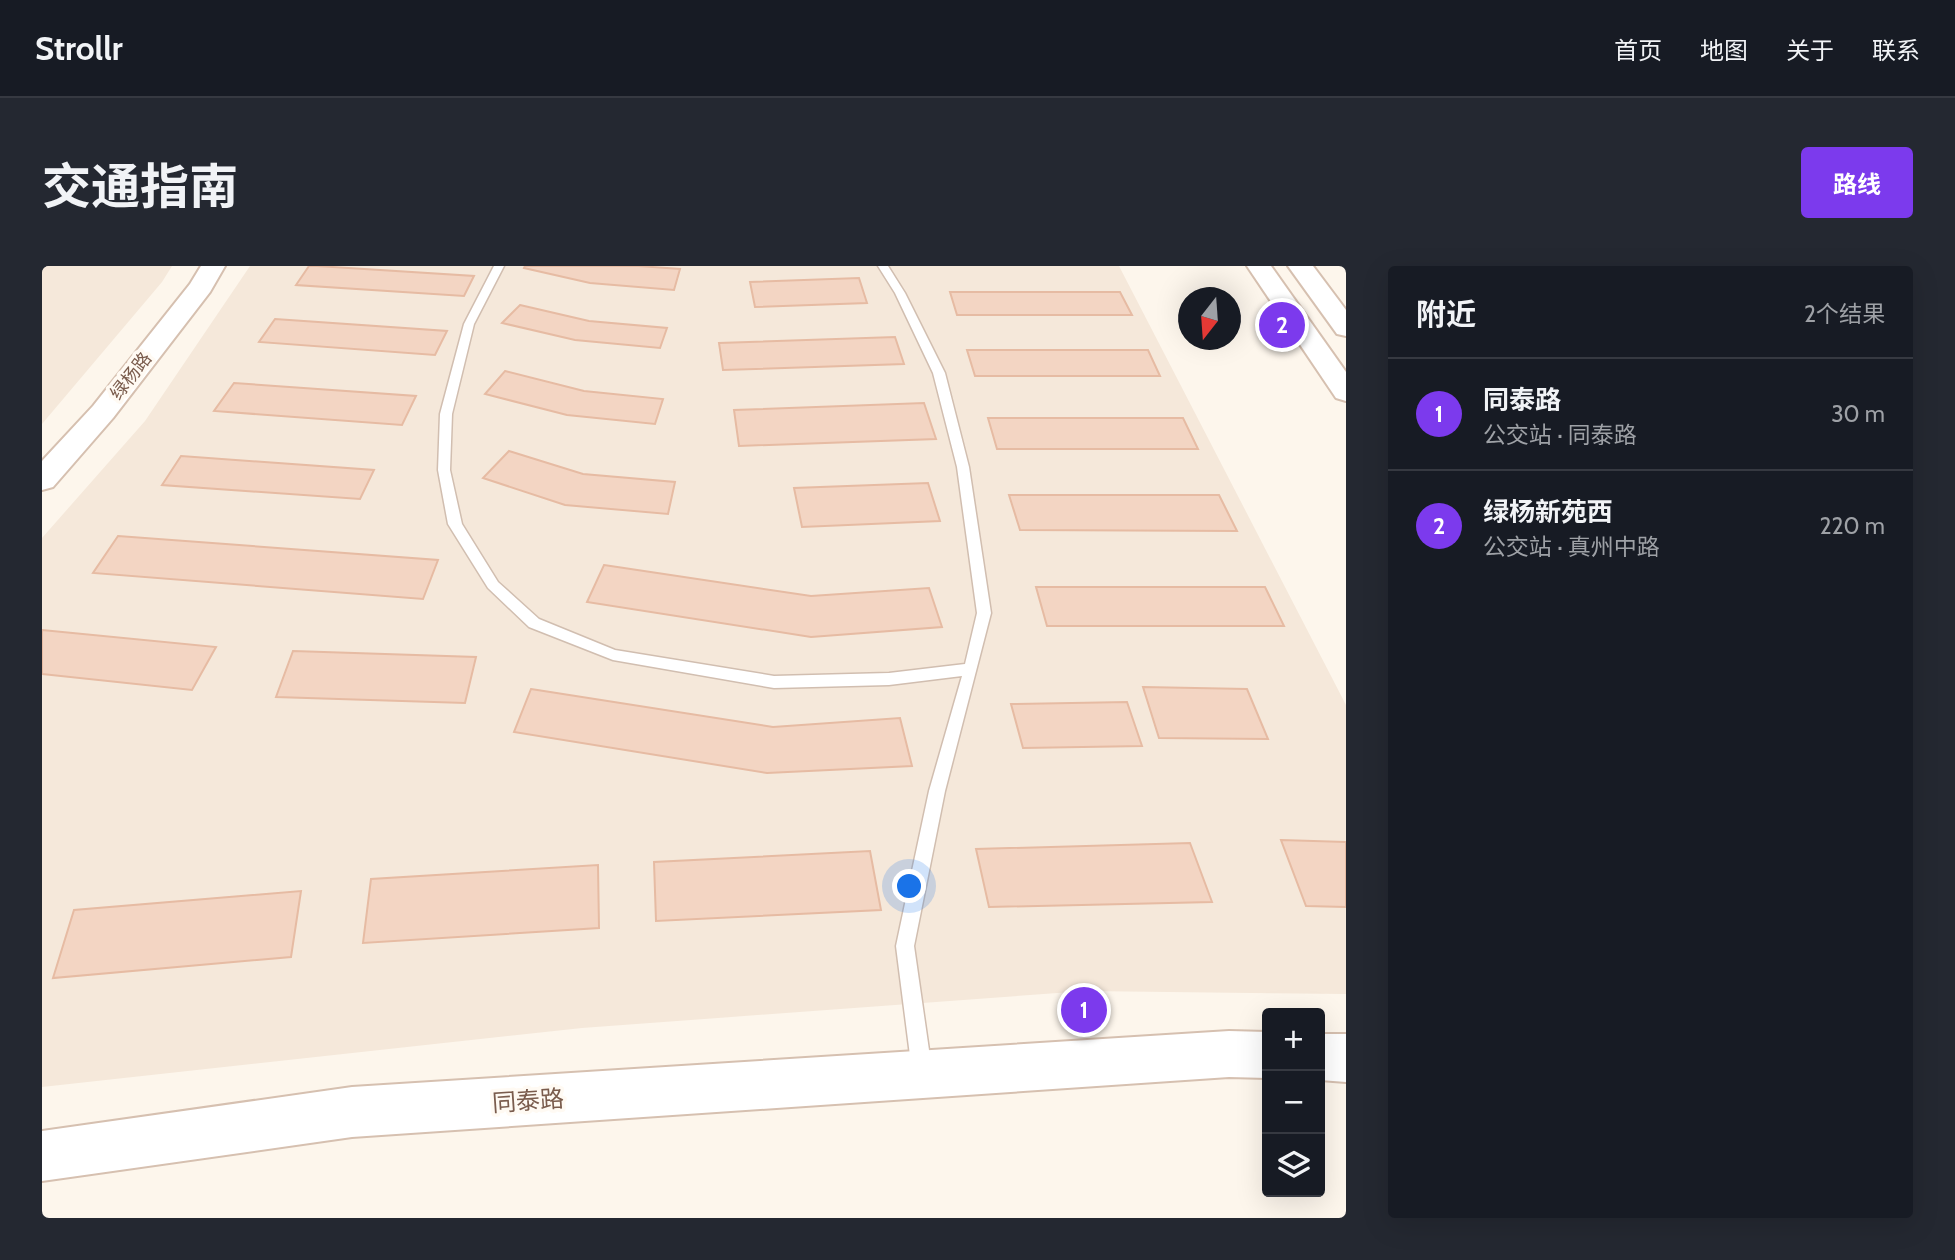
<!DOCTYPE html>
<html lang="zh">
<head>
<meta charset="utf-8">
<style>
	body { margin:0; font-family:Cabin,"Noto Sans SC",sans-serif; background:#242831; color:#f1f3f6 }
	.controls { position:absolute; right:21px; bottom:21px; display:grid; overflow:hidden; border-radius:7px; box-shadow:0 7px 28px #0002 }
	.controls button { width:63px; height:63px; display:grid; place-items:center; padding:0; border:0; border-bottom:2px solid #363941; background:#171b24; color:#f1f3f6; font:35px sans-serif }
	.compass { position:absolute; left:1136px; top:21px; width:63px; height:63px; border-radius:50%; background:#171b24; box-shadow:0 7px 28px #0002; rotate:197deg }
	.you { position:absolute; left:868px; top:621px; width:24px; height:24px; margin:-18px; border:5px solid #fff; border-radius:50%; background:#1a73e8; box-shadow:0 0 0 10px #1a73e833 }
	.badge { display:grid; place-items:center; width:46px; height:46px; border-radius:50%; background:#7c3aed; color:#fff; font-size:23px; font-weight:700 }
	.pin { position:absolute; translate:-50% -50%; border:4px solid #fff; box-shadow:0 2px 7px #0006 }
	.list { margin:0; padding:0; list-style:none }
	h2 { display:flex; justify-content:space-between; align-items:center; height:91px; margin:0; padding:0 28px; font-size:30px }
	h2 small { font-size:23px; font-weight:400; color:#9ea1a6 }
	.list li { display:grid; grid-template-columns:46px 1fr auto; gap:21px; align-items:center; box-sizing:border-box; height:112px; padding:0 28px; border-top:2px solid #363941 }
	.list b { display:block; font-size:26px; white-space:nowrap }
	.list p { margin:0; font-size:23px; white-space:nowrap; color:#9ea1a6 }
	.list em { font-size:23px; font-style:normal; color:#9ea1a6 }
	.icon { flex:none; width:38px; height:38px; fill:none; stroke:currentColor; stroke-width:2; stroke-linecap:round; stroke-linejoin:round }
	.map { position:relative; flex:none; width:1304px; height:952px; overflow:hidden; border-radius:7px }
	header { display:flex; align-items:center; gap:42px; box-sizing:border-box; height:98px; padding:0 35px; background:#171b24; border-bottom:2px solid #363941 }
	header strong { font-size:33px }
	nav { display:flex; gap:38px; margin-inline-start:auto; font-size:24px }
	.intro { display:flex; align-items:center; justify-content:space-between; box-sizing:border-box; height:168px; padding:0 42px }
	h1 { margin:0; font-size:49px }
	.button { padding:18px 32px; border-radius:7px; background:#7c3aed; color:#fff; font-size:24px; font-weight:700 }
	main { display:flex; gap:42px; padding:0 42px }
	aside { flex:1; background:#171b24; border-radius:7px; box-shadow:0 7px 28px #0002 }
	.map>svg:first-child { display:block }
	.residential { fill:#f5e8da }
	.building { fill:#f3d5c3; stroke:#e6bba3; stroke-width:2 }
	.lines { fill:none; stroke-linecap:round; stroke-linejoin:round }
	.lane-casing { stroke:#d1beb0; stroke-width:3 }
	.secondary-casing { stroke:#d6c0b0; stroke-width:4 }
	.lane { fill:#fff; fill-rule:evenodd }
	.secondary { fill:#fff; fill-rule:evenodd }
	.labels { text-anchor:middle; stroke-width:7; stroke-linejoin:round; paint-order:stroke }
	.far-street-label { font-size:18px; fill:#7a5c4d; stroke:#fffaf3 }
	.near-street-label { font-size:24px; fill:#7a5c4d; stroke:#fffaf3 }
</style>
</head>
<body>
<header>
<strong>Strollr</strong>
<nav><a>首页</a><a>地图</a><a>关于</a><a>联系</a></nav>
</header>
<div class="intro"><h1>交通指南</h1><a class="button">路线</a></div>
<main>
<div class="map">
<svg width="1304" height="952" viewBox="0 0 1304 952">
	<rect width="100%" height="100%" fill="#fdf6ec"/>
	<g class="residential">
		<polygon points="0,0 130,0 120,16 0,158"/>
		<polygon points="208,0 1077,0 1304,439 1304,728 1043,725 540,762 0,821 0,272 103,155"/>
	</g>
	<g class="building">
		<polygon points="267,0 275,0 432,10 422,30 254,19"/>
		<polygon points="483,0 597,0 638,3 632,24 548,17 482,2"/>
		<polygon points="817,12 825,37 713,41 708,16"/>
		<polygon points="908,26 1078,26 1090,49 915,49"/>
		<polygon points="478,39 547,55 625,62 618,82 533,74 460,57"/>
		<polygon points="233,53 405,65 393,89 217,76"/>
		<polygon points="853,71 862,98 681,104 677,77"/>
		<polygon points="925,84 1106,84 1118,110 933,110"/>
		<polygon points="463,105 542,125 621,133 613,158 525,149 443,128"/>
		<polygon points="192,117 374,130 360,159 172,145"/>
		<polygon points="882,137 894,173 697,180 692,144"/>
		<polygon points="946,152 1141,152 1156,183 955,183"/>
		<polygon points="467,185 541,208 633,216 626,248 523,239 441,212"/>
		<polygon points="139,190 332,204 318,233 120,219"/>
		<polygon points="886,217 898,255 760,261 752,222"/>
		<polygon points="967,229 1177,229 1195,265 978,264"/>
		<polygon points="76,270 396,294 381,333 51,307"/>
		<polygon points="562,299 769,330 887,322 900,361 769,371 545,336"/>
		<polygon points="994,321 1223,321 1242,360 1005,360"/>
		<polygon points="0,364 174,381 150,424 0,408"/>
		<polygon points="251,385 434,391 423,437 234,431"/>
		<polygon points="1101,421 1205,423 1226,473 1117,472"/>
		<polygon points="489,423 731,461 858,452 870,500 725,507 472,466"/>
		<polygon points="1085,436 1100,480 981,482 969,438"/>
		<polygon points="1239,574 1304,576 1304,641 1264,640"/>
		<polygon points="1148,577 1170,636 947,641 934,583"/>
		<polygon points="828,585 839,644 614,655 612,596"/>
		<polygon points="556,599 557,662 321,677 329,613"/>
		<polygon points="259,625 249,691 11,712 32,644"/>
	</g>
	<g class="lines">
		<g class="lane-casing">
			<polygon id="lane" points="452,0 462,0 432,58 410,148 408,204 420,258 456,316 497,353 573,384 732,410 847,407 923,398 935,347 915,201 891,107 853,27 836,0 846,0 863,27 903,107 927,201 949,347 903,525 872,680 890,805 887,812 880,815 873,812 870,805 854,680 887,525 920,410 847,419 732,422 571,394 487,361 446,322 406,258 396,204 398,148 422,58"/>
		</g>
		<g class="secondary-casing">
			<g id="secondary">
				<polygon points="159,0 183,0 168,26 71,152 11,221 0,224 0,195 51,140 148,18"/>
				<polygon points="1205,0 1229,0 1304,106 1304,135 1294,132"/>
				<polygon points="1246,0 1271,0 1304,44 1304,70 1295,68"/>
				<polygon points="1187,765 1225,766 1225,812 1187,811 310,871 0,915 0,865 310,821"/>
				<polygon points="1278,768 1304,768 1304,816 1278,814"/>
			</g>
		</g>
		<use href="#lane" class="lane"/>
		<use href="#secondary" class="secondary"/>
	</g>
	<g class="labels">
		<g class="far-street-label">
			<text transform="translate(89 110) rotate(-52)" y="6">绿杨路</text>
		</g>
		<g class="near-street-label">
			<text transform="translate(486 835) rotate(-4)" y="8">同泰路</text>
		</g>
	</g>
</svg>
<div class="controls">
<button>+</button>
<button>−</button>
<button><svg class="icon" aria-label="layers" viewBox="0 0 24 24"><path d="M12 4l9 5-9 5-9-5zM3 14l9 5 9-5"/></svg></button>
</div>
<svg class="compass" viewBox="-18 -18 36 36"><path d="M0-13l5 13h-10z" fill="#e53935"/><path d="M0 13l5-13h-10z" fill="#9ea1a6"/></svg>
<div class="you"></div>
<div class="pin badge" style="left:1042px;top:744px">1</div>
<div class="pin badge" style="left:1240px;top:59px">2</div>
</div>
<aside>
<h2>附近<small>2个结果</small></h2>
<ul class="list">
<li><span class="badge">1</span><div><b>同泰路</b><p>公交站 · 同泰路</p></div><em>30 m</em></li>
<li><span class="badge">2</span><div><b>绿杨新苑西</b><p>公交站 · 真州中路</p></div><em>220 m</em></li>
</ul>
</aside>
</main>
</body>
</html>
